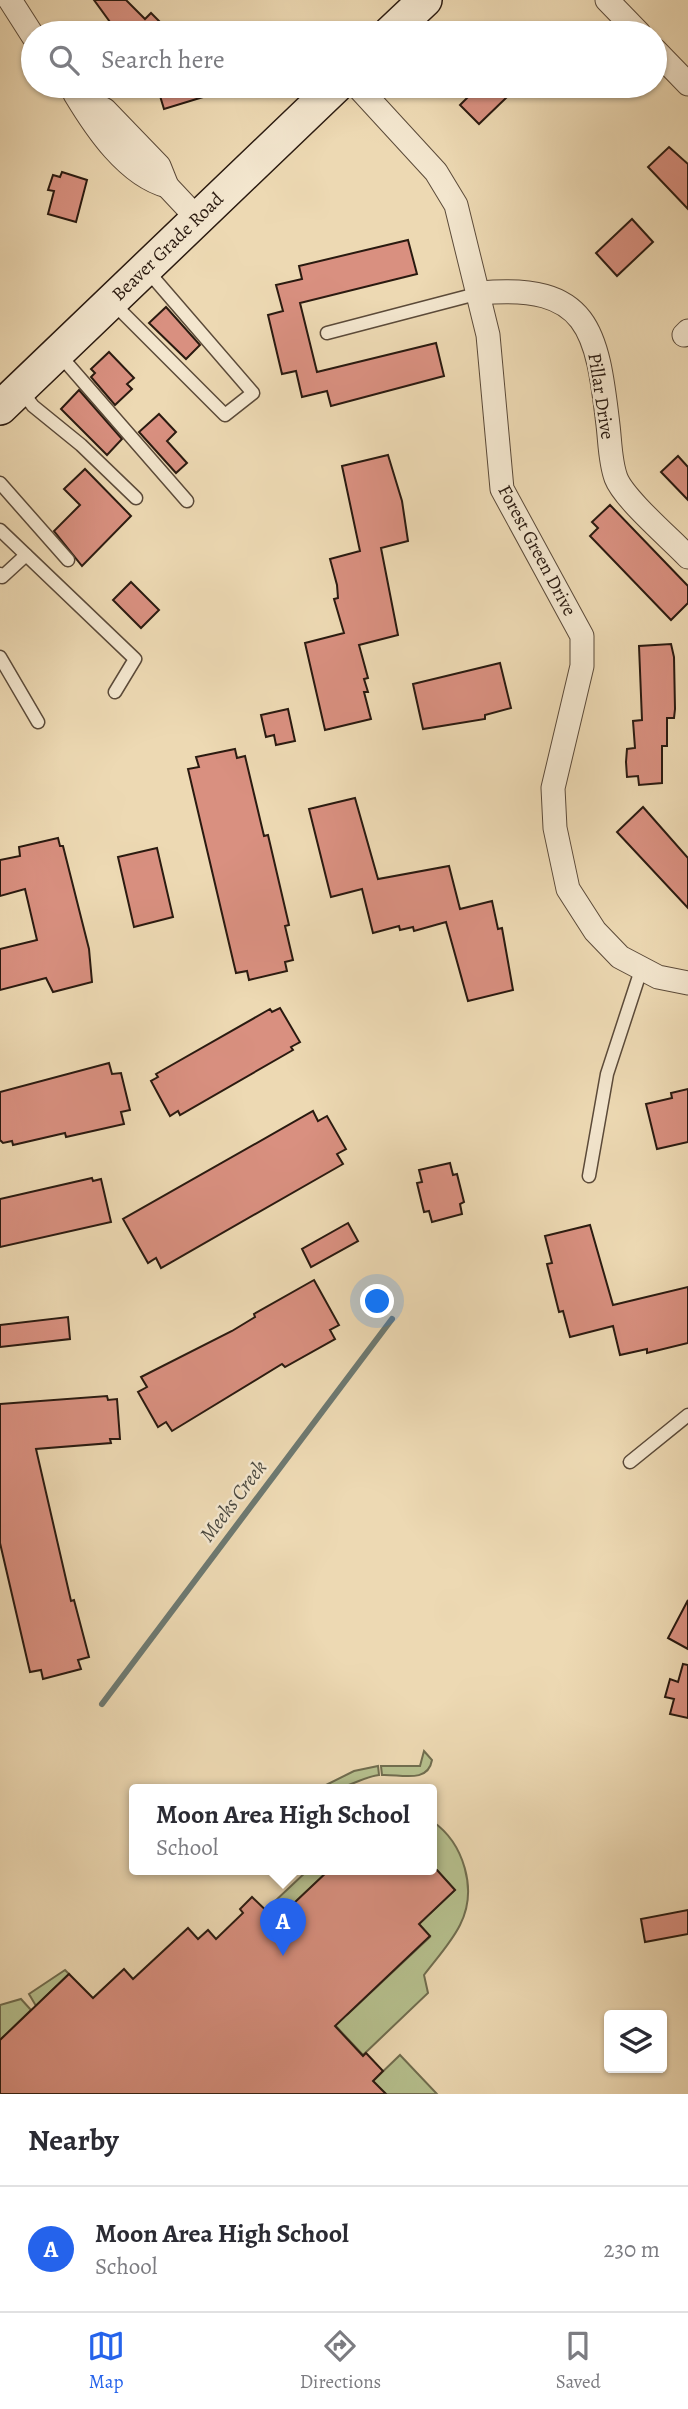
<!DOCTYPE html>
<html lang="en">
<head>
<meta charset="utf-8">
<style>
	body { margin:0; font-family:Alegreya,serif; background:#f2f2f3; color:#2b2b33 }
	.controls { position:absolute; right:21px; bottom:21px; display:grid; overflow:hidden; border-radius:7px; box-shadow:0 2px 5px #0004 }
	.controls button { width:63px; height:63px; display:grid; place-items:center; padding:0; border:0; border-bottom:2px solid #e1e1e2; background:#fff; color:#2b2b33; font:35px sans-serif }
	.you { position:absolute; left:378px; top:1302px; width:24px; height:24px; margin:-18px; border:5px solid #fff; border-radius:50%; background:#1a73e8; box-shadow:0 0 0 10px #1a73e833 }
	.badge { display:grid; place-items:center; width:46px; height:46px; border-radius:50%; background:#2563eb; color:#fff; font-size:23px; font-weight:700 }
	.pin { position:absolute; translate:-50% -58px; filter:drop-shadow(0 2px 4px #0008) }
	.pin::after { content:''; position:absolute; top:37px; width:24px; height:21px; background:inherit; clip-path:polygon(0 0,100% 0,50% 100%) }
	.popup { position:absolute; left:129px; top:1784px; width:308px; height:91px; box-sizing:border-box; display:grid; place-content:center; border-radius:7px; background:#fff; filter:drop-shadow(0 2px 5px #0005); font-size:23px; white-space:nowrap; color:#7c7c81 }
	.popup b { font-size:26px; color:#2b2b33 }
	.popup::after { content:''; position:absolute; left:50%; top:100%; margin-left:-14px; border:14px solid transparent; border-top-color:#fff }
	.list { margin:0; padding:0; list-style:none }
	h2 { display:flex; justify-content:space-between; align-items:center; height:91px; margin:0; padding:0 28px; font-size:30px }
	h2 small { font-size:23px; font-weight:400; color:#7c7c81 }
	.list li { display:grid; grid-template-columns:46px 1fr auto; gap:21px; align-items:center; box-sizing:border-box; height:126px; padding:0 28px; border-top:2px solid #e1e1e2 }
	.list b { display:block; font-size:26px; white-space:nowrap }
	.list p { margin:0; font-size:23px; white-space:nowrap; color:#7c7c81 }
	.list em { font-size:23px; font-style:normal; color:#7c7c81 }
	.icon { flex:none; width:38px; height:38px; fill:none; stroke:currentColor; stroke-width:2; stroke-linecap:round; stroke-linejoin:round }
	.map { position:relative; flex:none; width:688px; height:2094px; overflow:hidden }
	.search { position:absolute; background:#fff; box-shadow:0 2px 5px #0004; left:21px; right:21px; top:21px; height:77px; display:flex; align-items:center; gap:18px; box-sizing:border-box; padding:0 24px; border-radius:38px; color:#7c7c81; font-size:26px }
	.sheet { height:217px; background:#fff }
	nav { display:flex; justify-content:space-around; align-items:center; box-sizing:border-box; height:98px; border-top:2px solid #e1e1e2; background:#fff; font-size:19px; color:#7c7c81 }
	nav a { display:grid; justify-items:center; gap:4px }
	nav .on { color:#2563eb }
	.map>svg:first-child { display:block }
	.green { fill:#b6c08e; stroke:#706d4f; stroke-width:2 }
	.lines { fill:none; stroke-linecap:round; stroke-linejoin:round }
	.stream { stroke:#6d7971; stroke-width:6 }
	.building { fill:#d99080; stroke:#2a1a10; stroke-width:2 }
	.lane-casing { stroke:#5b4a39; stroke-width:15 }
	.street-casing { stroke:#5b4a39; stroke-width:25 }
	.secondary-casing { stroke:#2a1a10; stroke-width:36 }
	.lane { stroke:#f3e6ce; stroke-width:12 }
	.street { stroke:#f3e6ce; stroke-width:23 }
	.secondary { stroke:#f3e6ce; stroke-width:33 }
	.labels { text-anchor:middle; stroke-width:5; stroke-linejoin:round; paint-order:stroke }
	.street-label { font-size:19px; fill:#2a1a10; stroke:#f3e6ce }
	.water-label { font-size:21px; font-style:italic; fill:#4c4a41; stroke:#f3e6ce }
</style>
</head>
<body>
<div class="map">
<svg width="688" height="2094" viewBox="0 0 688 2094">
	<rect width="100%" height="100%" fill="#edd9b3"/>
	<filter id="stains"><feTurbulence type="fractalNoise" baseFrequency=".00286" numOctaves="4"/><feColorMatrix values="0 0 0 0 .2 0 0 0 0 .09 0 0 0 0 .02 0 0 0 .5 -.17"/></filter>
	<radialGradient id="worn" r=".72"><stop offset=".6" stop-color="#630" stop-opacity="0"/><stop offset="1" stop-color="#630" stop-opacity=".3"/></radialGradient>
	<g class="green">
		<path d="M424,1751L432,1760C428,1784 400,1774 382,1775L381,1766H420Z"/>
		<path d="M378,1766L379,1775C361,1777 345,1790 329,1790L326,1785L354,1771Z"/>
		<path d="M432,1821C464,1843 478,1890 460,1925C451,1943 436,1959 424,1975L428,1993L363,2055L333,2023L348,2014L430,1937L419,1924L455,1890L432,1865Z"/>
		<polygon points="308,1870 329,1870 284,1913 274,1902"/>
		<polygon points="65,1970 69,1974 36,2006 29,1994"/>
		<polygon points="21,1999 31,2010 0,2040 0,2005"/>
		<polygon points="400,2055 437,2094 386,2094 373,2081"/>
	</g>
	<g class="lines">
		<polyline class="stream" points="102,1704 392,1319"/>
	</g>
	<g class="building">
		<polygon points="94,0 126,0 145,19 151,13 162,24 156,30 159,33 118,33"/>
		<polygon points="157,86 225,86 226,90 164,109"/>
		<polygon points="479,86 495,86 507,97 479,124 460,105"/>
		<polygon points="669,147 688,164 688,209 648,167"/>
		<polygon points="62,172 87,180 76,222 48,214 54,191 48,190 53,175 60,177"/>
		<polygon points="632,219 653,242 617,276 596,253"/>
		<polygon points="408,240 417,274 300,303 317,372 436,343 444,376 331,406 327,391 302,397 296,371 282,374 268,315 283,311 276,285 302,279 299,266"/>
		<polygon points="166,307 200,345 186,359 149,323"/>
		<polygon points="109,352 134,378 127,384 132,389 115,405 91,377 95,373 91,369"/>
		<polygon points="79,390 122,439 107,455 61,409"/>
		<polygon points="159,414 176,432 167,441 187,463 176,473 139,432"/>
		<polygon points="388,455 402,501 408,541 381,548 398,635 359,645 368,678 364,679 368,692 364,692 371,719 325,730 305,643 344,633 334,599 338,598 337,585 330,559 360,551 342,466"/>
		<polygon points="678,456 688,467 688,500 661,472"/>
		<polygon points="85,469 131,516 82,566 54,531 80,505 64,489"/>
		<polygon points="610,505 688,586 688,603 671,620 590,536 598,528 592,522"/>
		<polygon points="131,582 159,610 141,628 113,600"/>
		<polygon points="671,644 674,657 675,709 674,718 667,718 667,746 662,746 662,783 639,785 638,776 627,777 626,762 627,749 635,748 633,721 642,720 639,646"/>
		<polygon points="500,663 511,708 485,715 485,719 423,729 413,684"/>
		<polygon points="288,709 295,741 276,745 274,735 266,737 261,715"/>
		<polygon points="235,749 237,758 245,756 264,836 268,835 289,925 285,926 293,960 285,962 287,971 249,980 247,971 236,973 188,769 199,767 196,757"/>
		<polygon points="355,798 378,879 449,866 460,909 492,901 498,929 502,928 513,990 468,1001 446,922 414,931 413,927 400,930 399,926 373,933 362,889 331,897 309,809"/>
		<polygon points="643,807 688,858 688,908 617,832"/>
		<polygon points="58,838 60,846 63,846 89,949 92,982 53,992 46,978 0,990 0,949 37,940 25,889 0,896 0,860 20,856 19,847"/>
		<polygon points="157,848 173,917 134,927 118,857"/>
		<polygon points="280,1008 300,1042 291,1047 293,1050 180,1115 178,1111 170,1116 151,1081 158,1077 156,1074 270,1009 272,1012"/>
		<polygon points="109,1063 112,1074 121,1073 130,1110 121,1112 124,1124 66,1137 65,1133 13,1145 12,1141 3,1143 0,1140 0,1092"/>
		<polygon points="688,1089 688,1142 657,1149 646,1104 672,1098 671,1093"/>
		<polygon points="313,1111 318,1121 327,1116 346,1149 337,1154 343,1164 161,1268 156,1258 148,1263 123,1219"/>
		<polygon points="450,1163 453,1175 457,1174 464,1202 460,1204 462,1214 432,1222 429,1211 424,1212 417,1183 422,1182 419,1170"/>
		<polygon points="92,1178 93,1181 101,1179 111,1222 0,1247 0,1199"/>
		<polygon points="348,1223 358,1241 311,1267 302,1249"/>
		<polygon points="590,1225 613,1305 688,1287 688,1343 647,1353 647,1349 620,1355 613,1326 570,1337 563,1311 559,1312 547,1264 552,1263 545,1236"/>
		<polygon points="314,1280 339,1325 330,1330 335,1339 285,1367 282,1364 172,1431 166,1422 158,1427 138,1392 147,1387 141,1377 232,1331 255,1317 254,1314"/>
		<polygon points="68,1317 70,1339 0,1347 0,1325"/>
		<polygon points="107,1396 108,1400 117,1399 120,1439 110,1439 111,1443 36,1449 71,1601 74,1600 89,1657 78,1660 81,1669 43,1679 41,1670 30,1672 0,1543 0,1404"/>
		<polygon points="688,1600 688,1649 668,1638"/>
		<polygon points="683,1664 688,1665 688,1718 670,1714 674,1699 665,1697 670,1679 678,1682"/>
		<polygon points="329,1870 437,1870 455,1890 419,1924 430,1936 335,2026 363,2056 366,2053 383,2071 373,2081 386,2094 0,2094 0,2040 69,1974 93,1998 124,1969 133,1979 188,1928 198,1939 208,1930 216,1939 243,1913 240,1909 252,1897 276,1920"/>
		<polygon points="688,1910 688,1934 645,1942 641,1919"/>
	</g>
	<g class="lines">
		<g class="lane-casing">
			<g id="lane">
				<polyline points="113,303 225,415 253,393 145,268"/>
				<polyline points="327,333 480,293"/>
				<polyline points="58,353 187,501"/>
				<polyline points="20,389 33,406 81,445 136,498"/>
				<polyline points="0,483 68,560"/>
				<polyline points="0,530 135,659 115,692"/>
				<polyline points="0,574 2,577 26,555"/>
				<polyline points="0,657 38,722"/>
				<polyline points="589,1176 607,1074 641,970"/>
				<polyline points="630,1462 688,1415"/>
			</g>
		</g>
		<g class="street-casing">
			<g id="street">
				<polyline points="10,0 33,36"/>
				<polyline points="607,0 639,33"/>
				<polyline points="655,50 688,84"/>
				<polyline points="357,86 436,172 456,205 488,335 502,489 582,636 582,666 553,788 555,828 568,889 595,931 620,957 658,977 688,983"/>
				<polyline points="75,93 105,110 159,166 167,186 197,218"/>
				<path d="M75,94C96,129 127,175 167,186"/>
				<path d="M480,293C589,283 597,330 608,425C610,441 610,462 616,478C624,499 671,539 688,557"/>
				<polyline points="684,335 688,331"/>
			</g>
		</g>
		<g class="secondary-casing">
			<g id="secondary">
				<polyline points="390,33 425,0"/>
				<polyline points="0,408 336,86"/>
			</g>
		</g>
		<use href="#lane" class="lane"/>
		<use href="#street" class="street"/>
		<use href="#secondary" class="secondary"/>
	</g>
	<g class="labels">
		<g class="street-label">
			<text transform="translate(167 246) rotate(-44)" y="7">Beaver Grade Road</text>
			<text transform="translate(602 396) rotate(81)" y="7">Pillar Drive</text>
			<text transform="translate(538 550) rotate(62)" y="7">Forest Green Drive</text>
		</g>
		<g class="water-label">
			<text transform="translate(233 1501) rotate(-53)" y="7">Meeks Creek</text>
		</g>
	</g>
	<rect width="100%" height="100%" filter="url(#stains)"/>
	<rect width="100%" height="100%" fill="url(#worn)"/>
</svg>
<div class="controls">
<button><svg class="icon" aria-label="layers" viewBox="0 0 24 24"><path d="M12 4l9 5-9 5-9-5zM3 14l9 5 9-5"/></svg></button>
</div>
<div class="you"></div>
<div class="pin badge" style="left:283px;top:1956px">A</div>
<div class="popup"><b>Moon Area High School</b>School</div>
<div class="search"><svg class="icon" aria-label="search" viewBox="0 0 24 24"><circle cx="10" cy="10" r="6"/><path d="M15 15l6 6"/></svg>Search here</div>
</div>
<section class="sheet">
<h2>Nearby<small></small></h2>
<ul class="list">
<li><span class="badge">A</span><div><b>Moon Area High School</b><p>School</p></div><em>230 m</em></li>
</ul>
</section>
<nav>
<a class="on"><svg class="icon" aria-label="map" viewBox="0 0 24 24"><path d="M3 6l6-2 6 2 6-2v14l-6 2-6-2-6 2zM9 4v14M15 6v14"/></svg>Map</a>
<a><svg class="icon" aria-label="directions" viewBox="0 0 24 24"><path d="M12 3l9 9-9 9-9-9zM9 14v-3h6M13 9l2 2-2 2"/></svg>Directions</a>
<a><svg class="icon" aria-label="saved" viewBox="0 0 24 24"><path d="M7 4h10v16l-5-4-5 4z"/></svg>Saved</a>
</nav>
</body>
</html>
